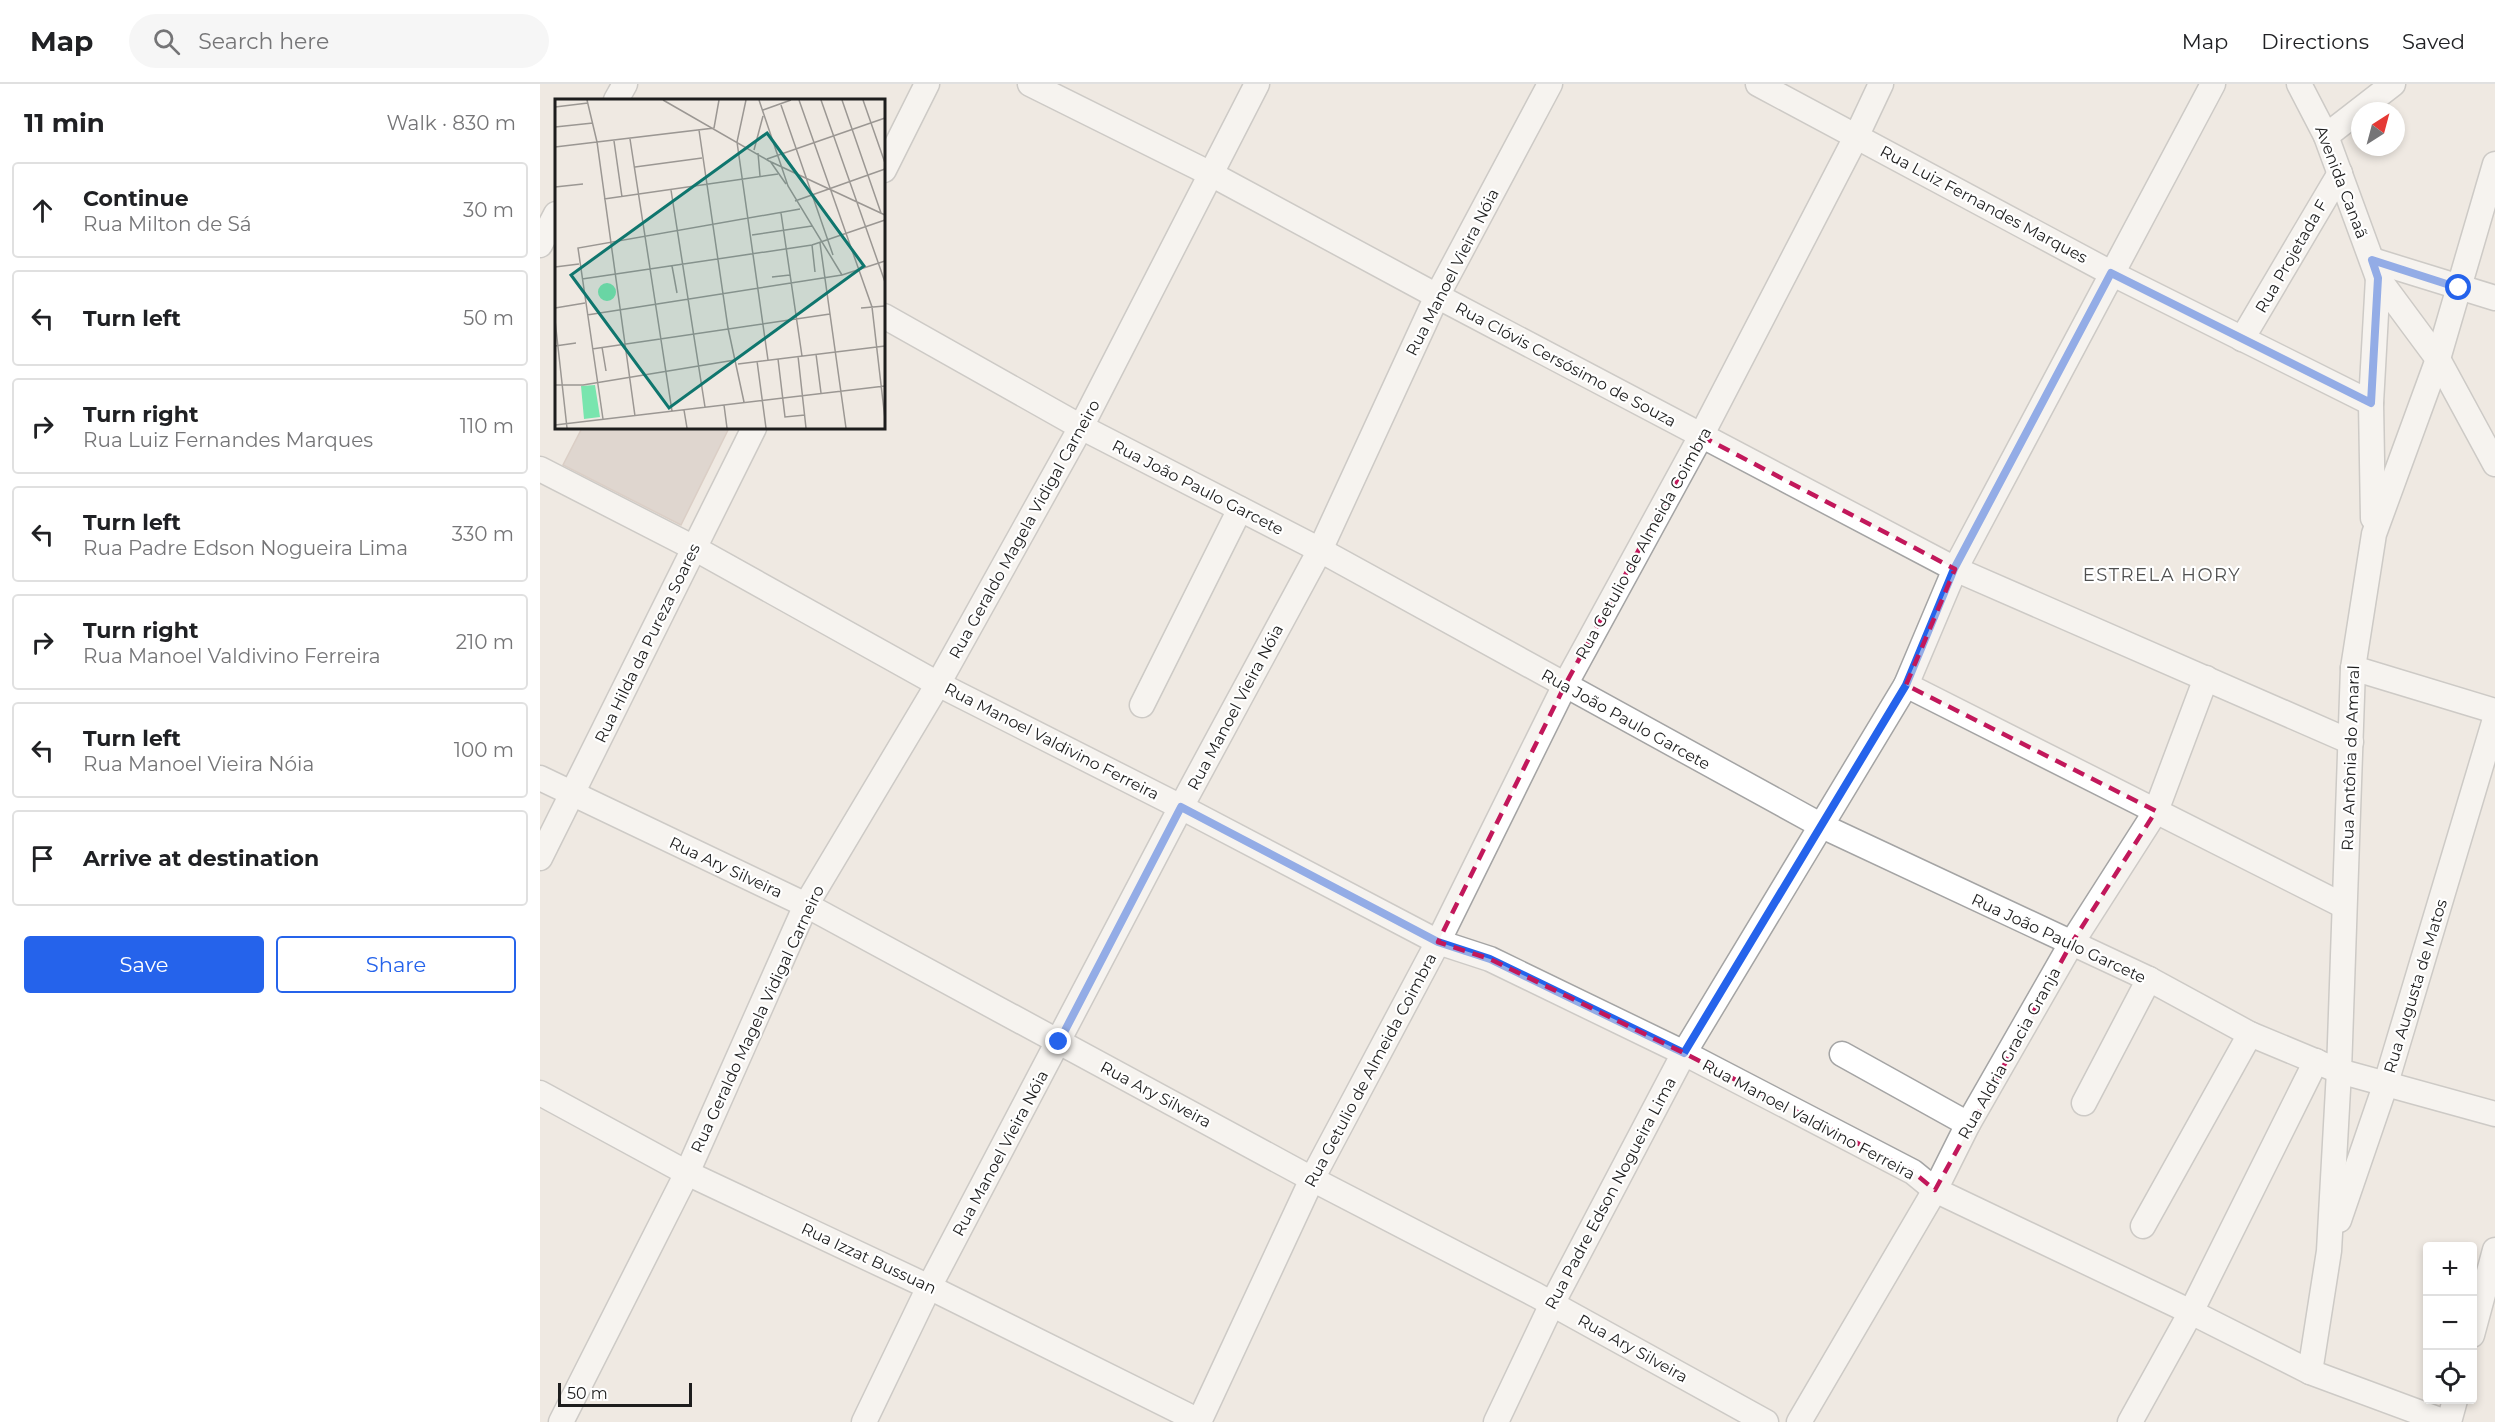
<!DOCTYPE html>
<html lang="en">
<head>
<meta charset="utf-8">
<style>
	body { margin:0; font-family:Montserrat,sans-serif; background:#f6f6f6; color:#202124 }
	.controls { position:absolute; right:18px; bottom:18px; display:grid; overflow:hidden; border-radius:6px; box-shadow:0 3px 9px #0003 }
	.controls button { width:54px; height:54px; display:grid; place-items:center; padding:0; border:0; border-bottom:2px solid #e0e0e0; background:#fff; color:#202124; font:30px sans-serif }
	.compass { position:absolute; left:1811px; top:18px; width:54px; height:54px; border-radius:50%; background:#fff; box-shadow:0 3px 9px #0003; rotate:36deg }
	.scale { position:absolute; left:18px; bottom:15px; width:134px; box-sizing:border-box; padding-left:6px; border:3px solid #1d1d1d; border-top:0; font-size:16px; line-height:21px; white-space:nowrap; color:#1d1d1d; -webkit-text-stroke:4px #fff; paint-order:stroke }
	.stop { position:absolute; width:18px; height:18px; margin:-14px; border:4px solid #2563eb; border-radius:50%; background:#fff }
	.stop.end { background:#2563eb; border-color:#fff; box-shadow:0 2px 6px #0008 }
	.list { margin:0; padding:0; list-style:none }
	h2 { display:flex; justify-content:space-between; align-items:center; height:78px; margin:0; padding:0 24px; font-size:26px }
	h2 small { font-size:20px; font-weight:400; color:#757577 }
	.list li { display:grid; grid-template-columns:39px 1fr auto; gap:18px; align-items:center; box-sizing:border-box; height:96px; margin:0 12px 12px; padding:0 12px; border:2px solid #e0e0e0; border-radius:6px }
	.list b { display:block; font-size:22px; white-space:nowrap }
	.list p { margin:0; font-size:20px; white-space:nowrap; color:#757577 }
	.list em { font-size:20px; font-style:normal; color:#757577 }
	.actions { display:flex; gap:12px; padding:18px 24px }
	.actions a { flex:1; padding:14px 0; border:2px solid #2563eb; border-radius:6px; text-align:center; font-size:21px; color:#2563eb }
	.actions .main { background:#2563eb; color:#fff }
	.icon { flex:none; width:33px; height:33px; fill:none; stroke:currentColor; stroke-width:2; stroke-linecap:round; stroke-linejoin:round }
	.map { position:relative; flex:none; width:1955px; height:1338px; overflow:hidden }
	header { display:flex; align-items:center; gap:36px; box-sizing:border-box; height:84px; padding:0 30px; background:#fff; border-bottom:2px solid #e0e0e0 }
	header strong { font-size:28px }
	nav { display:flex; gap:33px; margin-inline-start:auto; font-size:21px }
	.search { width:420px; height:54px; background:#f6f6f6; display:flex; align-items:center; gap:15px; box-sizing:border-box; padding:0 21px; border-radius:33px; color:#757577; font-size:22px }
	main { display:flex }
	aside { flex:1; background:#fff }
	.map>svg:first-child { display:block }
	.building { fill:#ccbeb8; stroke:#c2ada3; stroke-width:1.5 }
	.lines { fill:none; stroke-linecap:round; stroke-linejoin:round }
	.minor-casing { stroke:#a4a4a4; stroke-width:27 }
	.minor { stroke:#fff; stroke-width:24 }
	.route { stroke:#2563eb; stroke-width:8 }
	.marked { fill:none; stroke:#c2185b; stroke-width:4.5; stroke-dasharray:12 8; stroke-linejoin:round }
	.labels { text-anchor:middle; stroke-width:4.5; stroke-linejoin:round; paint-order:stroke }
	.street-label { font-size:16px; fill:#1d1d1d; stroke:#fff }
	.neighbourhood-label { font-size:18px; letter-spacing:1.5px; fill:#505050; stroke:#fff }
	.inset-road { fill:none; stroke:#9b9793; stroke-width:1.5 }
	.view { fill:#0f766e; fill-opacity:0.15; stroke:#0f766e; stroke-width:3 }
	.inset-edge { fill:none; stroke:#1d1d1d; stroke-width:3 }
</style>
</head>
<body>
<header>
<strong>Map</strong>
<div class="search"><svg class="icon" aria-label="search" viewBox="0 0 24 24"><circle cx="10" cy="10" r="6"/><path d="M15 15l6 6"/></svg>Search here</div>
<nav><a>Map</a><a>Directions</a><a>Saved</a></nav>
</header>
<main>
<aside>
<h2>11 min<small>Walk · 830 m</small></h2>
<ul class="list">
<li><svg class="icon" aria-label="ahead" viewBox="0 0 24 24"><path d="M12 20V5M6 11l6-6 6 6"/></svg><div><b>Continue</b><p>Rua Milton de Sá</p></div><em>30 m</em></li>
<li><svg class="icon" aria-label="left" viewBox="0 0 24 24"><path d="M17 20v-9H6M10 6l-5 5 5 5"/></svg><div><b>Turn left</b></div><em>50 m</em></li>
<li><svg class="icon" aria-label="right" viewBox="0 0 24 24"><path d="M7 20v-9h11M14 6l5 5-5 5"/></svg><div><b>Turn right</b><p>Rua Luiz Fernandes Marques</p></div><em>110 m</em></li>
<li><svg class="icon" aria-label="left" viewBox="0 0 24 24"><path d="M17 20v-9H6M10 6l-5 5 5 5"/></svg><div><b>Turn left</b><p>Rua Padre Edson Nogueira Lima</p></div><em>330 m</em></li>
<li><svg class="icon" aria-label="right" viewBox="0 0 24 24"><path d="M7 20v-9h11M14 6l5 5-5 5"/></svg><div><b>Turn right</b><p>Rua Manoel Valdivino Ferreira</p></div><em>210 m</em></li>
<li><svg class="icon" aria-label="left" viewBox="0 0 24 24"><path d="M17 20v-9H6M10 6l-5 5 5 5"/></svg><div><b>Turn left</b><p>Rua Manoel Vieira Nóia</p></div><em>100 m</em></li>
<li><svg class="icon" aria-label="arrive" viewBox="0 0 24 24"><path d="M6 21V4h12l-3 4 3 4H6"/></svg><div><b>Arrive at destination</b></div></li>
</ul>
<div class="actions"><a class="main">Save</a><a>Share</a></div>
</aside>
<div class="map">
<svg width="1955" height="1338" viewBox="0 0 1955 1338">
	<rect width="100%" height="100%" fill="#efe9e2"/>
	<polygon class="building" points="42,344 189,344 141,441 23,381"/>
	<g class="lines">
		<g class="minor-casing">
			<g id="minor">
				<polyline points="490,0 671,90 897,212 1415,485 1811,658"/>
				<polyline points="1218,0 1571,189 1831,319"/>
				<polyline points="1759,0 1786,52 1838,194 1898,275 1955,380"/>
				<polyline points="76,16 85,0"/>
				<polyline points="1786,52 1853,0"/>
				<polyline points="344,86 387,0"/>
				<polyline points="0,161 16,130"/>
				<polyline points="1832,176 1955,214"/>
				<polyline points="344,232 541,343 780,466 1282,742 1609,895 1710,950 1799,987 1955,1030"/>
				<polyline points="1702,255 1800,89"/>
				<polyline points="0,385 154,464 398,600 641,723 898,858 950,875 1144,969 1373,1088 1395,1106 1651,1228 1770,1288 1905,1338"/>
				<polyline points="1833,434 1831,319 1838,194"/>
				<polyline points="1813,584 1955,627"/>
				<polyline points="1366,601 1804,822"/>
				<polyline points="602,621 700,425"/>
				<polyline points="0,694 266,821 772,1095 996,1211 1226,1338"/>
				<polyline points="0,774 214,344"/>
				<polyline points="1302,970 1428,1040"/>
				<polyline points="0,1009 147,1089 389,1203 659,1337"/>
				<polyline points="1544,1019 1609,895"/>
				<polyline points="1799,1136 1846,999 1955,635"/>
				<polyline points="1603,1142 1710,950"/>
				<polyline points="1932,1251 1955,1166"/>
				<polyline points="1770,1288 1789,1167 1799,987 1813,584 1834,450 1898,275 1955,80"/>
				<polyline points="21,1338 147,1089 266,821 398,600 541,343 717,0"/>
				<polyline points="324,1338 389,1203 641,723 780,466 897,212 1010,0"/>
				<polyline points="659,1338 772,1095 898,858 1025,601 1161,352 1317,51 1341,0"/>
				<polyline points="956,1338 1012,1220 1144,969 1366,601 1415,485 1673,0"/>
				<polyline points="1259,1338 1395,1106 1428,1040 1531,860 1616,727 1666,594"/>
				<polyline points="1590,1338 1651,1228 1776,977"/>
				<polyline points="1909,1338 1915,1316"/>
			</g>
		</g>
		<use href="#minor" class="minor"/>
	</g>
	<g class="lines">
		<polyline class="route" points="519,958 641,723 898,858 950,875 1144,969 1366,601 1414,485 1571,189 1831,319 1838,194 1832,176 1919,204"/>
	</g>
	<path d="M0 0H1955V1338H0ZM1161,352L1415,485L1366,601L1616,727L1531,860L1395,1106L1373,1088L1144,969L950,875L898,858L1025,601Z" fill="#efe9e2" fill-opacity=".55" fill-rule="evenodd"/>
	<path class="marked" d="M1161,352L1415,485L1366,601L1616,727L1531,860L1395,1106L1373,1088L1144,969L950,875L898,858L1025,601Z"/>
	<g class="labels">
		<g class="street-label">
			<text transform="translate(1802 98) rotate(69)" y="6">Avenida Canaã</text>
			<text transform="translate(1444 120) rotate(28)" y="6">Rua Luiz Fernandes Marques</text>
			<text transform="translate(1751 172) rotate(-60)" y="6">Rua Projetada F</text>
			<text transform="translate(912 188) rotate(-63)" y="6">Rua Manoel Vieira Nóia</text>
			<text transform="translate(1026 280) rotate(28)" y="6">Rua Clóvis Cersósimo de Souza</text>
			<text transform="translate(658 403) rotate(27)" y="6">Rua João Paulo Garcete</text>
			<text transform="translate(484 445) rotate(-61)" y="6">Rua Geraldo Magela Vidigal Carneiro</text>
			<text transform="translate(1103 459) rotate(-61)" y="6">Rua Getulio de Almeida Coimbra</text>
			<text transform="translate(107 559) rotate(-64)" y="6">Rua Hilda da Pureza Soares</text>
			<text transform="translate(695 623) rotate(-62)" y="6">Rua Manoel Vieira Nóia</text>
			<text transform="translate(1086 635) rotate(29)" y="6">Rua João Paulo Garcete</text>
			<text transform="translate(512 657) rotate(27)" y="6">Rua Manoel Valdivino Ferreira</text>
			<text transform="translate(1810 674) rotate(-88)" y="6">Rua Antônia do Amaral</text>
			<text transform="translate(186 783) rotate(25)" y="6">Rua Ary Silveira</text>
			<text transform="translate(1519 854) rotate(25)" y="6">Rua João Paulo Garcete</text>
			<text transform="translate(1875 902) rotate(-73)" y="6">Rua Augusta de Matos</text>
			<text transform="translate(217 935) rotate(-65)" y="6">Rua Geraldo Magela Vidigal Carneiro</text>
			<text transform="translate(1469 969) rotate(-61)" y="6">Rua Aldria Gracia Granja</text>
			<text transform="translate(830 986) rotate(-62)" y="6">Rua Getulio de Almeida Coimbra</text>
			<text transform="translate(616 1010) rotate(28)" y="6">Rua Ary Silveira</text>
			<text transform="translate(1269 1035) rotate(28)" y="6">Rua Manoel Valdivino Ferreira</text>
			<text transform="translate(460 1069) rotate(-62)" y="6">Rua Manoel Vieira Nóia</text>
			<text transform="translate(1070 1109) rotate(-62)" y="6">Rua Padre Edson Nogueira Lima</text>
			<text transform="translate(329 1174) rotate(25)" y="6">Rua Izzat Bussuan</text>
			<text transform="translate(1093 1264) rotate(29)" y="6">Rua Ary Silveira</text>
		</g>
		<g class="neighbourhood-label">
			<text x="1622" y="497">ESTRELA HORY</text>
		</g>
	</g>
	<g transform="translate(15 15)">
		<rect width="330" height="330" fill="#efe9e2"/>
		<path d="M43 193a9 9 0 1 1 18 0a9 9 0 1 1-18 0ZM40,286L45,318L29,320L26,287Z" fill="#79e5ae"/>
		<path class="inset-road" d="M32,1L42,43L80,317M108,1L214,62L330,116M191,1L182,43L213,261M204,1L233,87L287,176M244,1L317,208L330,320M266,1L330,183M287,1L326,114M308,1L330,64M226,6L278,156M0,8L33,4M208,11L236,1M0,28L38,24M144,31L173,229L189,303M75,40L117,312M59,42L67,98M0,48L159,29L164,1M199,51L208,17M203,54L205,77M212,60L330,19M215,62L231,85M80,68L147,59M0,88L28,85M116,91L150,308M49,100L223,75M240,102L330,70M226,114L247,257M197,136L257,127M265,144L291,329M257,146L260,173M117,167L122,194M0,168L24,165M217,178L235,176M27,180L257,146L330,121M0,209L30,204M306,209L330,207M32,216L287,176L330,162M0,221L12,329M0,247L21,244M47,248L51,272M37,250L275,215M261,255L266,294M243,257L251,329M223,260L230,318L250,316M202,262L211,329M183,265L330,247M0,286H28L180,261M169,306L172,329M129,311L132,329M48,320L23,149L245,110M0,326L330,287"/>
		<path class="view" d="M212,34L309,167L114,309L16,176Z"/>
		<rect width="330" height="330" class="inset-edge"/>
	</g>
</svg>
<div class="controls">
<button>+</button>
<button>−</button>
<button><svg class="icon" aria-label="locate" viewBox="0 0 24 24"><circle cx="12" cy="12" r="6"/><path d="M12 2v4M12 18v4M2 12h4M18 12h4"/></svg></button>
</div>
<svg class="compass" viewBox="-18 -18 36 36"><path d="M0-13l5 13h-10z" fill="#e53935"/><path d="M0 13l5-13h-10z" fill="#757577"/></svg>
<div class="scale">50 m</div>
<div class="stop" style="left:1919px;top:204px"></div>
<div class="stop end" style="left:519px;top:958px"></div>
</div>
</main>
</body>
</html>
